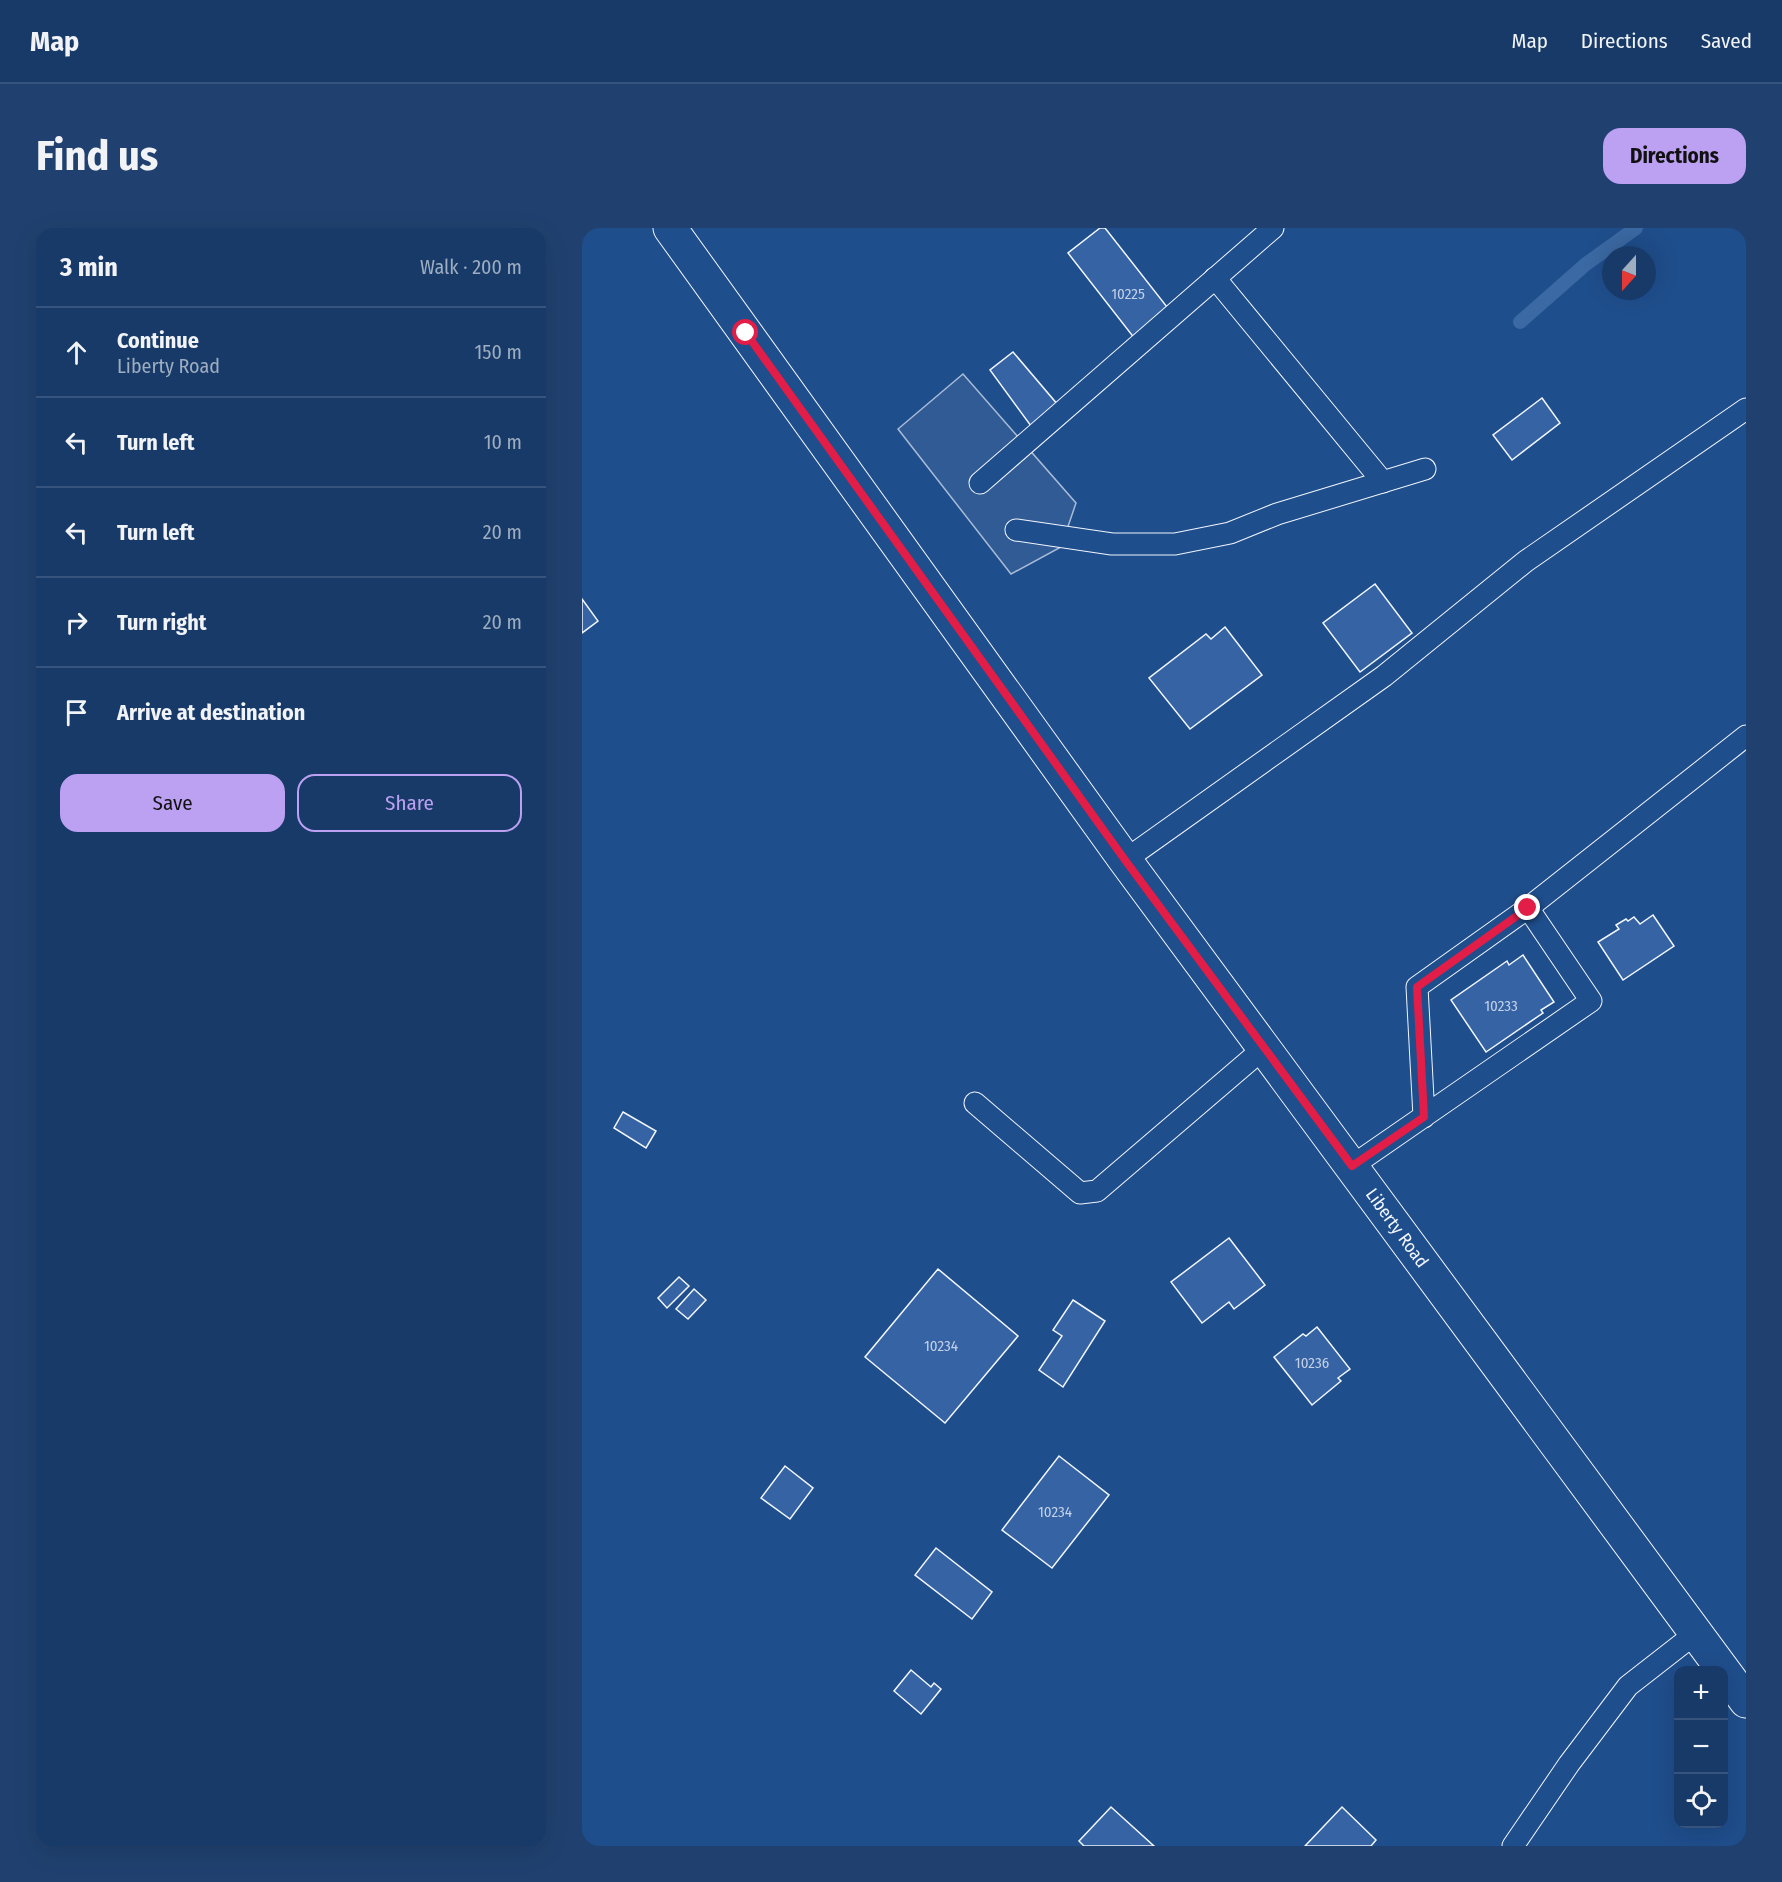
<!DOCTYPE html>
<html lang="en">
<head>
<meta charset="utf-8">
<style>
	body { margin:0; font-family:"Fira Sans Condensed",sans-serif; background:#20416f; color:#f1f3f6 }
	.controls { position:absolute; right:18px; bottom:18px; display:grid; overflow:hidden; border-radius:12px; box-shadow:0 6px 24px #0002 }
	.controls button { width:54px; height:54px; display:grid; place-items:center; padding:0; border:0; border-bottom:2px solid #36547d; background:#173a69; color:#f1f3f6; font:30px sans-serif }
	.compass { position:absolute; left:1020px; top:18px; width:54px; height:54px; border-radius:50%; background:#173a69; box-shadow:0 6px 24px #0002; rotate:201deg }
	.stop { position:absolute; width:18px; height:18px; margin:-14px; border:4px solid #e11d48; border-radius:50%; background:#fff }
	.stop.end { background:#e11d48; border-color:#fff; box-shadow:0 2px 6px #0008 }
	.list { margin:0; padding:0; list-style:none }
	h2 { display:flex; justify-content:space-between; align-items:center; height:78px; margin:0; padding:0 24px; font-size:26px }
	h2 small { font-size:20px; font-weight:400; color:#9eadc0 }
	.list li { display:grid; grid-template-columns:39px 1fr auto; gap:18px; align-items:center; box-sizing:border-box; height:90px; padding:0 24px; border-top:2px solid #36547d }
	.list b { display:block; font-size:22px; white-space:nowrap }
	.list p { margin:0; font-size:20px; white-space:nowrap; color:#9eadc0 }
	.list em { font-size:20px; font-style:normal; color:#9eadc0 }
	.actions { display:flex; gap:12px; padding:18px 24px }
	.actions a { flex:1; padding:14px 0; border:2px solid #bca0f2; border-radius:18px; text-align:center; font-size:21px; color:#bca0f2 }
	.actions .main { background:#bca0f2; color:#111 }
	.icon { flex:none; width:33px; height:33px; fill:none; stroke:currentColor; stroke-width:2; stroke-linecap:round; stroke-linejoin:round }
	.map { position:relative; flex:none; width:1164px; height:1618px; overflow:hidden; border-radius:18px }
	header { display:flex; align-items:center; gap:36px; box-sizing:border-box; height:84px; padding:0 30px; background:#173a69; border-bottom:2px solid #36547d }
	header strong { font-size:28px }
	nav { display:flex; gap:33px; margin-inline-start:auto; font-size:21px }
	.intro { display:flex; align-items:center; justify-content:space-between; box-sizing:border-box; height:144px; padding:0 36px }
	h1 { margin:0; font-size:42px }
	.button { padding:15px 27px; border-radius:18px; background:#bca0f2; color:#111; font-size:21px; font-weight:700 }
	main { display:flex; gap:36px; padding:0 36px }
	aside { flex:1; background:#173a69; border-radius:18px; box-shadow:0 6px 24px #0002 }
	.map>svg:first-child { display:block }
	.parking { fill:#305b95; stroke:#a8bbd7; stroke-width:1.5 }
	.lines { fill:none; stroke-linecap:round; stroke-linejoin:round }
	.stream { stroke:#3b69a3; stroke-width:14 }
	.building { fill:#3563a3; stroke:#f2f6ff; stroke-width:1.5 }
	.service-casing { stroke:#f2f6ff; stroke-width:23 }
	.primary-casing { stroke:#f2f6ff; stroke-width:35 }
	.service { stroke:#1f4e8c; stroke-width:21 }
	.primary { stroke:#1f4e8c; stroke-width:33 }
	.route { stroke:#e11d48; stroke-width:8 }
	.labels { text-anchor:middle; stroke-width:4.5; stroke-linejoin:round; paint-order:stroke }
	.number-label { font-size:15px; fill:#c3d1e8 }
	.street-label { font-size:18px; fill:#f2f6ff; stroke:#1f4e8c }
</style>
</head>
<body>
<header>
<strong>Map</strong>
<nav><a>Map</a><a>Directions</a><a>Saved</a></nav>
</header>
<div class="intro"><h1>Find us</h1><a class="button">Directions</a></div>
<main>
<aside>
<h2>3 min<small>Walk · 200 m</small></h2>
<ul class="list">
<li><svg class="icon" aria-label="ahead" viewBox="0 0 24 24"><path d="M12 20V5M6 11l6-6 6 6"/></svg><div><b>Continue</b><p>Liberty Road</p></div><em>150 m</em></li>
<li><svg class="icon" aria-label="left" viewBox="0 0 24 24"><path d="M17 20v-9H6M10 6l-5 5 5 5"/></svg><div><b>Turn left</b></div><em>10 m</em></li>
<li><svg class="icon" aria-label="left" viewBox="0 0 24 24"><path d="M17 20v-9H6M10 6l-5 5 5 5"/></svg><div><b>Turn left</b></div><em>20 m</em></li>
<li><svg class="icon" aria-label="right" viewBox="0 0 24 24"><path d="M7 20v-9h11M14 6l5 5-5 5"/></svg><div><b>Turn right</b></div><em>20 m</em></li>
<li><svg class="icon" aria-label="arrive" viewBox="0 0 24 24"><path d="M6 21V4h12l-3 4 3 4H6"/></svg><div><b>Arrive at destination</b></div></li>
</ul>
<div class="actions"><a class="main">Save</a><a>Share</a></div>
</aside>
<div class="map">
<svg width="1164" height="1618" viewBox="0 0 1164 1618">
	<rect width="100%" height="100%" fill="#1f4e8c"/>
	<polygon class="parking" points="381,146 494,275 479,319 429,346 316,201"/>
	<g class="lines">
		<polyline class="stream" points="938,94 1004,36 1054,0"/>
	</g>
	<g class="building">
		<polygon points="518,0 523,0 589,84 553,111 486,25"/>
		<polygon points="431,124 476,177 449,198 408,142"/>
		<polygon points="960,170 978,195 930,232 911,207"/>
		<polygon points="793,356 830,405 778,444 741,395"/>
		<polygon points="0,371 16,393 0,405"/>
		<polygon points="643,399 680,447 608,501 567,450 624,406 629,411"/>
		<polygon points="1071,687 1092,718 1041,752 1016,714 1037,701 1034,697 1044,691 1046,693 1052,689 1058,696"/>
		<polygon points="941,727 972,774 959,782 961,785 904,824 869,772 925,733 927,737"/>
		<polygon points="41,884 74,903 64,920 32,900"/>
		<polygon points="647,1010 683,1057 652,1081 647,1074 620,1095 589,1054"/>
		<polygon points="356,1041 436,1108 363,1195 283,1129"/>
		<polygon points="97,1049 107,1058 85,1080 76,1070"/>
		<polygon points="112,1061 124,1072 106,1091 94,1081"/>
		<polygon points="491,1072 523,1093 481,1159 457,1142 480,1108 471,1102"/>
		<polygon points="735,1099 768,1141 756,1150 759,1153 730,1177 692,1129 721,1106 724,1108"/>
		<polygon points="477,1228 527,1267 470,1340 420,1302"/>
		<polygon points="203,1238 231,1260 208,1291 179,1270"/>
		<polygon points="354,1320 410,1364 390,1391 333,1347"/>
		<polygon points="329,1442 349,1459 352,1455 359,1461 339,1486 312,1463"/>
		<polygon points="529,1579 572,1618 502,1618 497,1613"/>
		<polygon points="760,1579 794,1612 789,1618 723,1618"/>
	</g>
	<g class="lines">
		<g class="service-casing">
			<g id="service">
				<polyline points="633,50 801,254"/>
				<polyline points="398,255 691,0"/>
				<polyline points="434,302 530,316 593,316 648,305 695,286 843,241"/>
				<polyline points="543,632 802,448 944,333 1164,181"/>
				<polyline points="946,680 1164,508"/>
				<polyline points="393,875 498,965 515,963 682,820"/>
				<polyline points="770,938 1009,773 946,680 835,759 842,889"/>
				<polyline points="931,1618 987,1536 1046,1458 1114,1405"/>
			</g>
		</g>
		<g class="primary-casing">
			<polyline id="primary" points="88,0 543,632 1164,1473"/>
		</g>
		<use href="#service" class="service"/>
		<use href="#primary" class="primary"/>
	</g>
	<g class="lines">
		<polyline class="route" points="164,105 543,632 770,938 842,889 835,759 946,680"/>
	</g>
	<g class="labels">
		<g class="number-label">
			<text x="546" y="71">10225</text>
			<text x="919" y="783">10233</text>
			<text x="359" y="1123">10234</text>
			<text x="730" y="1140">10236</text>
			<text x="473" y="1289">10234</text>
		</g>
		<g class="street-label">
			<text transform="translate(815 1000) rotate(54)" y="6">Liberty Road</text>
		</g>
	</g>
</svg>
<div class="controls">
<button>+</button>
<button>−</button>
<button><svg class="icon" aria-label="locate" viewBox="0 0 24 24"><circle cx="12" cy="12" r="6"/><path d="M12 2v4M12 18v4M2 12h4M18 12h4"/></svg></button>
</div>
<svg class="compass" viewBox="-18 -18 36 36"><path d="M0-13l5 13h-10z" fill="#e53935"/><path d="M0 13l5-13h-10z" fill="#9eadc0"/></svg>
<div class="stop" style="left:164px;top:105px"></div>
<div class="stop end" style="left:946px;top:680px"></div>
</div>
</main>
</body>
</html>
